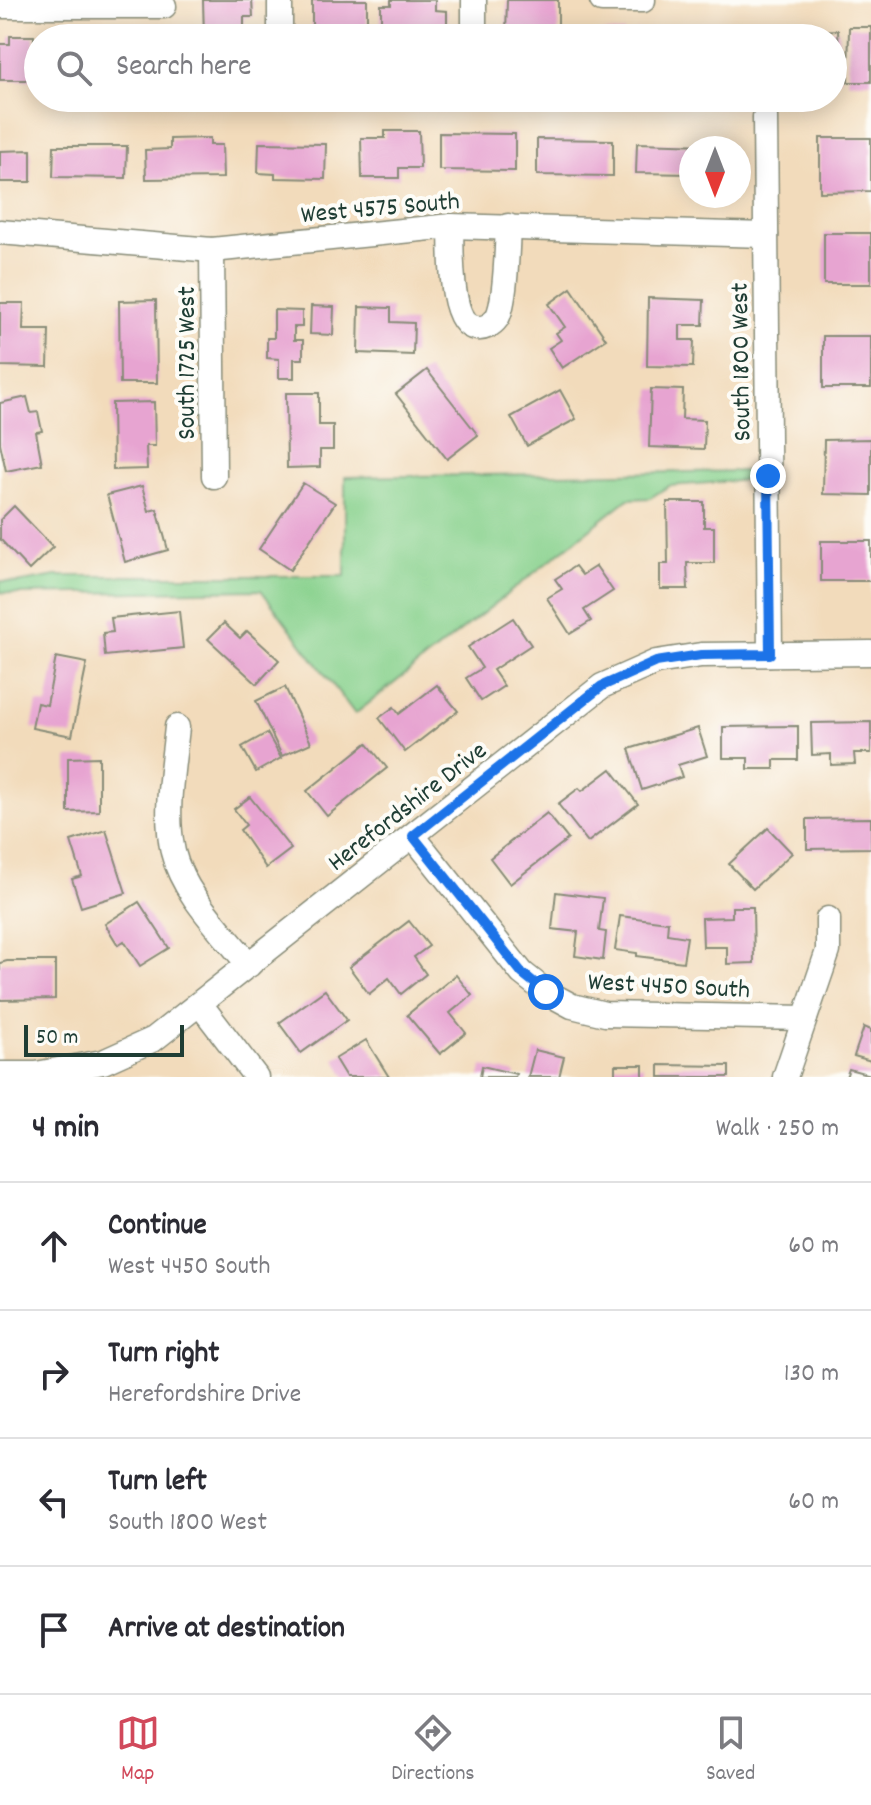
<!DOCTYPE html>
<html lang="en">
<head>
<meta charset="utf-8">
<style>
	body { margin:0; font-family:Dekko,sans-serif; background:#f7f7f7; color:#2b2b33 }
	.compass { position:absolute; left:679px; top:136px; width:72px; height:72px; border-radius:50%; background:#fff; box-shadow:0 4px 20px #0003; rotate:180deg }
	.scale { position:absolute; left:24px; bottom:20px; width:160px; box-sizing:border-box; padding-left:8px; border:4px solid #1f3d34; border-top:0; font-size:22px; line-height:28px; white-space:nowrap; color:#1f3d34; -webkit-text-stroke:6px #fdfcf7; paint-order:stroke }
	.stop { position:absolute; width:24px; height:24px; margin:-18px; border:6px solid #1a73e8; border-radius:50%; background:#fff }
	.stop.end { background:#1a73e8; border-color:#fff; box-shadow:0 2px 8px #0008 }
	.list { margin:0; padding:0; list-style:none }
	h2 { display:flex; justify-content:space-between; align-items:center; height:104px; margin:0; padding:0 32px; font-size:34px }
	h2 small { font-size:26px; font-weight:400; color:#7c7c81 }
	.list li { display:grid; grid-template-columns:52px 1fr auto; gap:24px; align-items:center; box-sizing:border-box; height:128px; padding:0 32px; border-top:2px solid #e1e1e2 }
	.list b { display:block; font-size:30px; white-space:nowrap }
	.list p { margin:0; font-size:26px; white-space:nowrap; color:#7c7c81 }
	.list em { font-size:26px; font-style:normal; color:#7c7c81 }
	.icon { flex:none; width:44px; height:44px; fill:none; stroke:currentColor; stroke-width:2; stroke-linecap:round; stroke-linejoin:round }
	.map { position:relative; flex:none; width:871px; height:1077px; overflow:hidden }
	.search { position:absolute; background:#fff; box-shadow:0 4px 20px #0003; left:24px; right:24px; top:24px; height:88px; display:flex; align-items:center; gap:20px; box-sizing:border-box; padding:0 28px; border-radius:44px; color:#7c7c81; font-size:30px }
	.sheet { height:616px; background:#fff }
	nav { display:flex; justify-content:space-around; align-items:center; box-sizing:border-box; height:112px; border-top:2px solid #e1e1e2; background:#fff; font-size:22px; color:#7c7c81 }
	nav a { display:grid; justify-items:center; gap:4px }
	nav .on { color:#d1495b }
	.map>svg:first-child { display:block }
	.green { fill:#88d18d; stroke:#548760; stroke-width:2 }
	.building { fill:#e7a4d1 }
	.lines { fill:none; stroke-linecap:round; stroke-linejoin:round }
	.minor-casing { stroke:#888c78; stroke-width:27 }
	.minor { stroke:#fff; stroke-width:24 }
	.route { stroke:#1a73e8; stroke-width:10 }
	.labels { text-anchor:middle; stroke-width:8; stroke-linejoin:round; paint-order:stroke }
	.street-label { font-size:26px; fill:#1f3d34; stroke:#fdfcf7 }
</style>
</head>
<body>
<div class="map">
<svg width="871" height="1077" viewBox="0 0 871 1077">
	<rect width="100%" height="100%" fill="#fdfcf7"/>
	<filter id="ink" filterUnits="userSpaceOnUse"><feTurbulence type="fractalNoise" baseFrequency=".0125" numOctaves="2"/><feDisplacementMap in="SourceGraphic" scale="16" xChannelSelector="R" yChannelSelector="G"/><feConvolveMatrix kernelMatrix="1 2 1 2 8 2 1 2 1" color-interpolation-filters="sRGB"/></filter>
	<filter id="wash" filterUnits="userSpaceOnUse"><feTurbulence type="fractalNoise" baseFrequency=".006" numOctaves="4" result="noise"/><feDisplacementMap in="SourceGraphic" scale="32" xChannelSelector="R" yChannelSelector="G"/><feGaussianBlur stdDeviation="1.8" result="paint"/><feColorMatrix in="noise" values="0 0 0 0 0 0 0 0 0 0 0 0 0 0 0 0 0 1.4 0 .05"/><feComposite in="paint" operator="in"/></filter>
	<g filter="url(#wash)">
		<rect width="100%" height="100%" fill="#f2dbbb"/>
		<polygon class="green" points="748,471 749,480 669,486 650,498 628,499 355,714 261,590 17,594 0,592 0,581 17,583 56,576 345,576 345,477"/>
		<g id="blocks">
			<g class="building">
				<polygon points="203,0 252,0 253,17 244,17 244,36 204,37"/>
				<polygon points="312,0 367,0 367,36 312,35"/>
				<polygon points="391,0 435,0 435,10 447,11 447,34 391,34 391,26 381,26 381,5 391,5"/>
				<polygon points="507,0 558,0 558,34 506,34"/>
				<polygon points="849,27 871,27 871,82 848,82"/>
				<polygon points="731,28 732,38 689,38 689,29"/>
				<polygon points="784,29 784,38 742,38 742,30"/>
				<polygon points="636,30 678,31 678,38 635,38"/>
				<polygon points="838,30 840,80 833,80 833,38 796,38 795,32"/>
				<polygon points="624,32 624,38 582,38 582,33"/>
				<rect x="140" y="34" width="21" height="4"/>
				<rect x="106" y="35" width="23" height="3"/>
				<polygon points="10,36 34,36 34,80 0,80 0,44 10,44"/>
				<polygon points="385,131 419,131 420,168 399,168 399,178 362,178 361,138 385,138"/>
				<polygon points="439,133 515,134 515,171 439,170"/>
				<polygon points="210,138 210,145 222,145 223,178 146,179 145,150 170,149 170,139"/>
				<polygon points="820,138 871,138 871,191 820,192"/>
				<polygon points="537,139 613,140 613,176 537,175"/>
				<polygon points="259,143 326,144 325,179 275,178 275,174 258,173"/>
				<polygon points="637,143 707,145 707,148 691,148 691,174 636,173"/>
				<polygon points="54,146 127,146 126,178 53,177"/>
				<polygon points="31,150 31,182 0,182 0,151"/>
				<rect x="824" y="233" width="47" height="51"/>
				<polygon points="571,288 606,339 562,368 549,348 561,340 556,333 565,327 549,304"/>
				<polygon points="648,298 704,300 703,325 680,325 680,340 694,340 693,367 647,366"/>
				<polygon points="156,300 157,383 120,383 119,301"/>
				<polygon points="0,303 24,303 23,330 49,330 48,367 0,366"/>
				<polygon points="311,306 334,307 333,335 310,334"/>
				<polygon points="359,307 391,308 391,322 414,323 413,355 358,353"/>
				<polygon points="274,310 302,311 302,327 294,327 294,340 303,340 303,359 294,359 294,378 279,378 279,359 267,358 267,338 274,338"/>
				<rect x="823" y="336" width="48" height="52"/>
				<polygon points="427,370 478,435 447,459 396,394"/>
				<polygon points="651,389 683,390 682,419 705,420 704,449 649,447"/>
				<polygon points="560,390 576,419 527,446 511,417"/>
				<polygon points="286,393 319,393 319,425 333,425 333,450 320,450 320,467 287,468"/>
				<polygon points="27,397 31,413 38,412 42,431 36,432 42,464 6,471 0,443 0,403"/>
				<polygon points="154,402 155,446 146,446 147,469 113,470 112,403"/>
				<polygon points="871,439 871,495 823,494 824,440"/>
				<polygon points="303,483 335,503 290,570 259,549"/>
				<polygon points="142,486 149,511 157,509 168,550 125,562 107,495"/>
				<polygon points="667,502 704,502 704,527 714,527 714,563 687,563 688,589 660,589 660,564 668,564"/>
				<polygon points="14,506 53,547 29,570 0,539 0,520"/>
				<rect x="821" y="541" width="50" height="40"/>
				<polygon points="575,566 582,575 596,566 613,591 584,610 591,621 570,634 547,598 562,589 555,579"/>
				<polygon points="179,611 183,648 105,656 103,633 113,632 111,618"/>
				<polygon points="513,618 531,645 493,670 504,686 481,701 466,678 482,668 468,647"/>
				<polygon points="224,623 240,638 247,631 279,660 257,684 208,639"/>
				<polygon points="56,657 87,663 72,736 32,728 37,703 47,705"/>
				<polygon points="437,685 458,711 405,752 379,718 394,707 399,714"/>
				<polygon points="285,687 311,743 282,756 256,701"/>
				<polygon points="871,722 871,753 854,753 855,764 831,765 831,754 812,755 811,723"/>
				<polygon points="798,726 798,760 774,760 774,769 748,769 748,758 723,758 723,727"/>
				<polygon points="698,728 707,756 678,765 682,777 642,790 629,749"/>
				<polygon points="267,733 281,758 256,772 242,747"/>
				<polygon points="367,743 387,768 327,816 307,791"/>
				<polygon points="99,757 99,811 68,812 68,758"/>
				<polygon points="611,769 638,804 588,842 558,804 579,788 582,791"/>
				<polygon points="250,797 291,849 266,868 240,830 246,825 234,809"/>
				<polygon points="547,813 568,839 510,884 490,858"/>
				<polygon points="871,818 871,848 807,849 807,819"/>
				<polygon points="768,828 792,853 753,889 729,864"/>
				<polygon points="106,830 126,893 81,907 72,879 82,876 71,841"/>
				<polygon points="556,892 603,898 599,931 606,932 603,960 575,956 578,932 552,929"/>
				<polygon points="139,902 169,948 140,966 124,941 118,945 105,924"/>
				<polygon points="732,907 753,907 754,963 727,964 727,947 703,947 702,918 732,917"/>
				<polygon points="620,916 668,922 667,934 687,937 683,962 637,956 637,953 615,950"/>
				<polygon points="409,921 429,946 414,957 426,974 401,994 389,978 369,994 349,967"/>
				<polygon points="7,961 55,961 55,999 0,1000 0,963"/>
				<polygon points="456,975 472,995 450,1013 466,1033 440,1054 407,1015"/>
				<polygon points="325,990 347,1020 301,1053 279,1023"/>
				<polygon points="864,1027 871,1030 871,1061 854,1056"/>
				<polygon points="366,1040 389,1077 346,1077 335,1059"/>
				<polygon points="535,1050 564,1057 559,1077 528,1077"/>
				<rect x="615" y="1065" width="28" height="12"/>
				<polygon points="659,1065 729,1066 729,1077 659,1077"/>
				<polygon points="482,1066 516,1074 515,1077 480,1077"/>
				<polygon points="849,1069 871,1075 871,1077 846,1077"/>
			</g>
		</g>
	</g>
	<g filter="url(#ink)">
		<use href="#blocks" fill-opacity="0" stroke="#888c78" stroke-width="2"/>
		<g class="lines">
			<g class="minor-casing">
				<g id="minor">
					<polyline points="280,0 280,38"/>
					<polyline points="474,0 474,38"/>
					<polyline points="602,0 643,0"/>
					<polyline points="0,6 164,6"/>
					<polyline points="765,117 770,654"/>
					<path d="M451,226C452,248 448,324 476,328C484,329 492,325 497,318C506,303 507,245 508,226"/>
					<polyline points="0,232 212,250 451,226 766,235"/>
					<polyline points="212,250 214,476"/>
					<path d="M177,727C173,768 164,811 173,852C183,894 222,931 249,965"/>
					<polyline points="413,836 522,973 546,992 572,1006 605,1014 805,1018"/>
					<polyline points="200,1004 256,1077"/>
					<polyline points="0,1074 36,1074 103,1062 154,1039 602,686 656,662 701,655 871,653"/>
					<polyline points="785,1077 828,951 828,919"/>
				</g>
			</g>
			<use href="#minor" class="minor"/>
		</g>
	</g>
	<g class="lines" filter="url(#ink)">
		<polyline class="route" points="546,992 522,973 413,836 602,686 656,662 701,655 770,654 768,476"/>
	</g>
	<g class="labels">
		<g class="street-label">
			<text transform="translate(380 206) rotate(-5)" y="9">West 4575 South</text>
			<text transform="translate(739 362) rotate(-91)" y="9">South 1800 West</text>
			<text transform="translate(185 363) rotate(-90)" y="9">South 1725 West</text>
			<text transform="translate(406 805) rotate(-38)" y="9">Herefordshire Drive</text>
			<text transform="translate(669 984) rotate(3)" y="9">West 4450 South</text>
		</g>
	</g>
</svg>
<svg class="compass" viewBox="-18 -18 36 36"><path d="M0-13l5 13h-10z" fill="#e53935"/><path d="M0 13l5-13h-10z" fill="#7c7c81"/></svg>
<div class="scale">50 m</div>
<div class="stop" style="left:546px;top:992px"></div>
<div class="stop end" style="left:768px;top:476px"></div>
<div class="search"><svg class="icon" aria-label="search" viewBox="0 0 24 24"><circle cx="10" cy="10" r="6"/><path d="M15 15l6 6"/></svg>Search here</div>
</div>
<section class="sheet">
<h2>4 min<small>Walk · 250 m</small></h2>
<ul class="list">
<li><svg class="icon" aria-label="ahead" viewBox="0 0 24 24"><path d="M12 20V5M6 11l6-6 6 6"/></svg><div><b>Continue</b><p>West 4450 South</p></div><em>60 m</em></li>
<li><svg class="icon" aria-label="right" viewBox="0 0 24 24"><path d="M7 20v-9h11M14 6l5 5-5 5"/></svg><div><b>Turn right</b><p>Herefordshire Drive</p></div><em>130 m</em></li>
<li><svg class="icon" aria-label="left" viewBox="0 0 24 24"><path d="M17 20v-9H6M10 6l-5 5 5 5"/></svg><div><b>Turn left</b><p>South 1800 West</p></div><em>60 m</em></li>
<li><svg class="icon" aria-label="arrive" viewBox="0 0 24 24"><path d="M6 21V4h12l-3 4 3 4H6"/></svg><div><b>Arrive at destination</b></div></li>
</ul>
</section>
<nav>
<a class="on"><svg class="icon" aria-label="map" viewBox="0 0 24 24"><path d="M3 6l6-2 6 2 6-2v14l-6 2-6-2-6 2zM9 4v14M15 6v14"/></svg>Map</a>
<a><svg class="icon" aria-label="directions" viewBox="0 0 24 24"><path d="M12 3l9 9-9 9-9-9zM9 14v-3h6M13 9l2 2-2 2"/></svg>Directions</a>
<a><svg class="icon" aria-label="saved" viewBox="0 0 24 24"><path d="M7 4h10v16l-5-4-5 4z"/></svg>Saved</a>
</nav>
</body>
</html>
